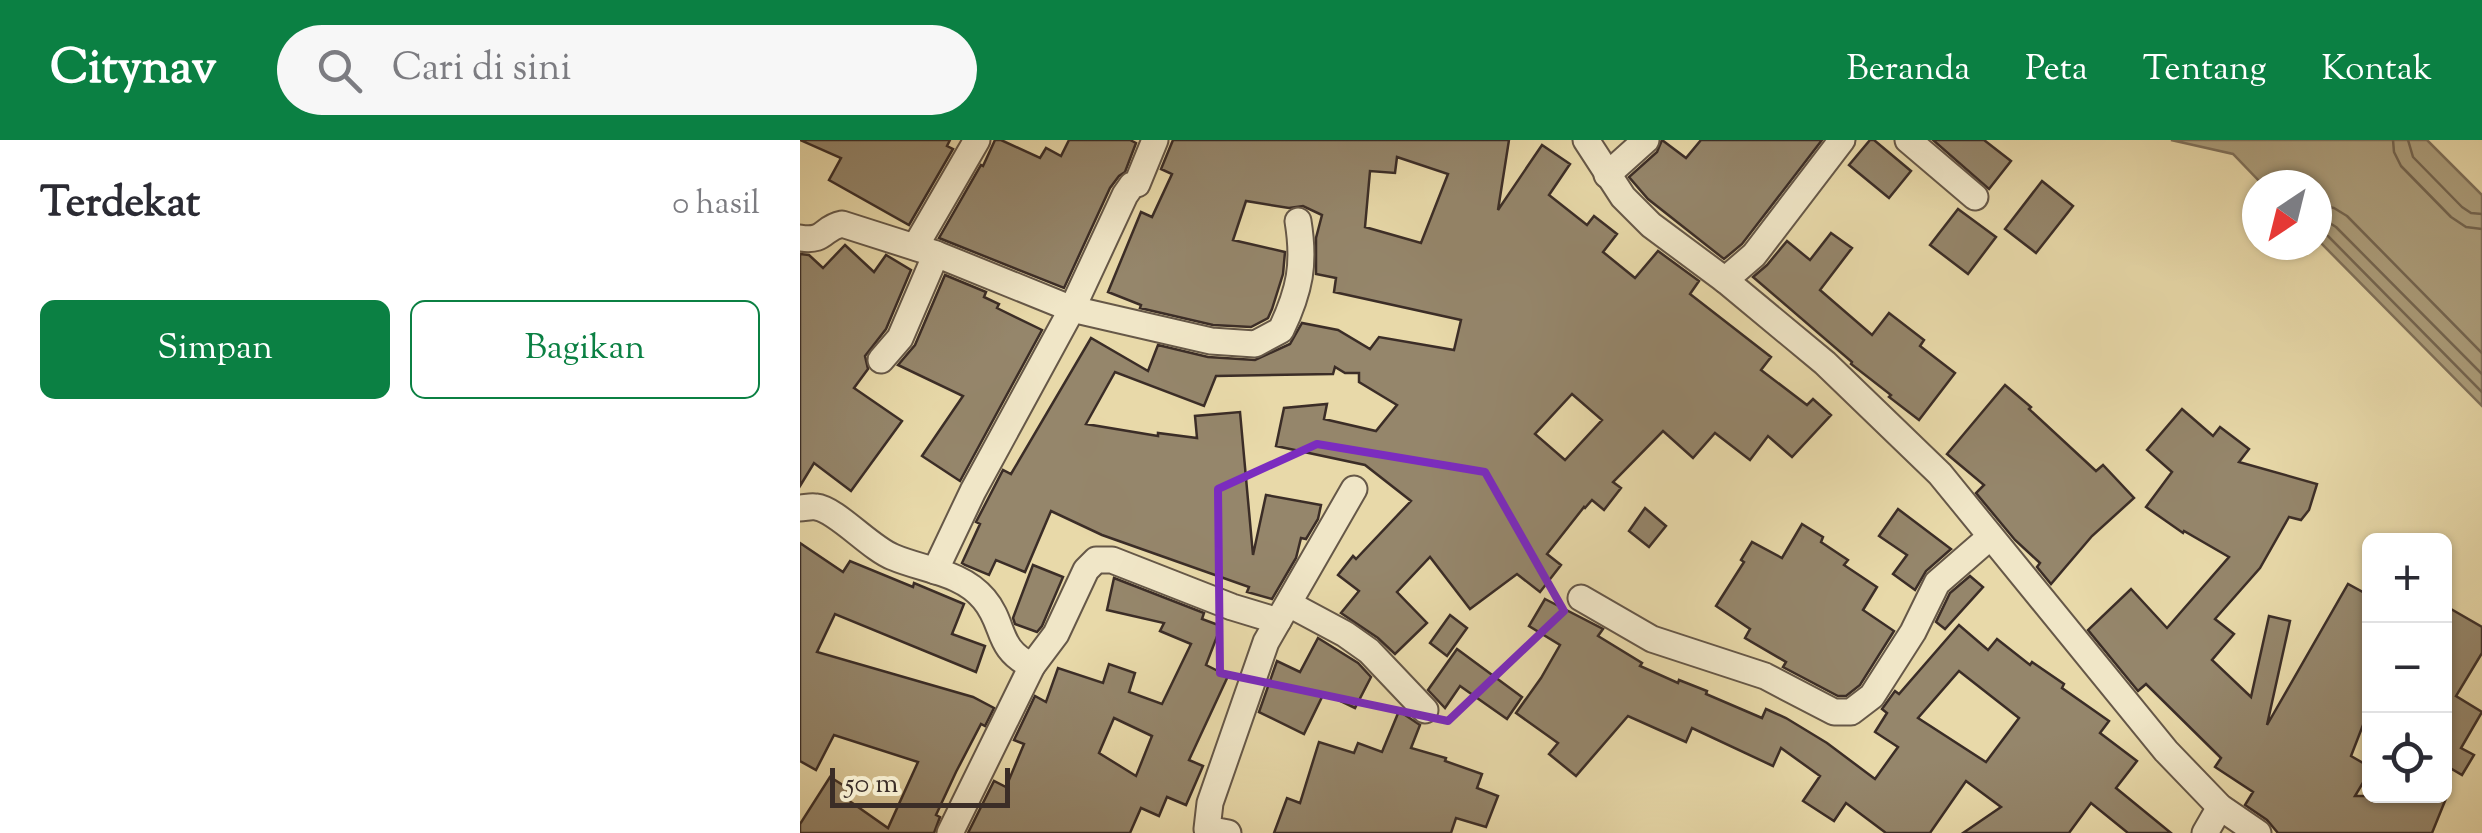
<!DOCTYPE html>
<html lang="id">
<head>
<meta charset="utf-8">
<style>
	body { margin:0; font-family:"Sorts Mill Goudy",serif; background:#f7f7f7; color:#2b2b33 }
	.controls { position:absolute; right:30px; bottom:30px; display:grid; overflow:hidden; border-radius:15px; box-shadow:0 2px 8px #0004 }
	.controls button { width:90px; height:90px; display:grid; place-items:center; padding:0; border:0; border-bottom:2px solid #e1e1e2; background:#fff; color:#2b2b33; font:50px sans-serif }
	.compass { position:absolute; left:1442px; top:30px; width:90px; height:90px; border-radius:50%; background:#fff; box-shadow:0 2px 8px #0004; rotate:215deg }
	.scale { position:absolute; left:30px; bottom:25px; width:180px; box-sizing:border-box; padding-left:10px; border:5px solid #3b2d27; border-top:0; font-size:28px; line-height:35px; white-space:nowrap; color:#3b2d27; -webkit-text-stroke:8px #f0e6c7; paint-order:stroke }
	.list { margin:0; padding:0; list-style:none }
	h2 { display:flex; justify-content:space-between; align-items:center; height:130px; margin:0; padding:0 40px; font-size:42px }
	h2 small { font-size:32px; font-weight:400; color:#7c7c81 }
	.actions { display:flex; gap:20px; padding:30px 40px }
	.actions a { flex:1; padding:22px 0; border:2px solid #0b8043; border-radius:15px; text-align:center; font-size:35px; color:#0b8043 }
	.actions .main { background:#0b8043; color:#fff }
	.icon { flex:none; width:55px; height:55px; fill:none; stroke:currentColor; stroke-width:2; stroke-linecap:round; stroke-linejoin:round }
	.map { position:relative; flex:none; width:1682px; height:693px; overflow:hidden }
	header { display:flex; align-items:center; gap:60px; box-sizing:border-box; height:140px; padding:0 50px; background:#0b8043; color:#fff }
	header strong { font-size:48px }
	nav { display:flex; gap:55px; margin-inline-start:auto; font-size:35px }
	.search { width:700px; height:90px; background:#f7f7f7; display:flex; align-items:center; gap:25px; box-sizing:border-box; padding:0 35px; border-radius:55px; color:#7c7c81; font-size:38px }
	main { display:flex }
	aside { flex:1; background:#fff }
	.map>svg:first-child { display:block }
	.water { fill:#ad9f7d; stroke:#7f715b; stroke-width:2.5 }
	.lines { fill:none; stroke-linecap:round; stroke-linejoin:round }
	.shore { stroke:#746652; stroke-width:2.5 }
	.building { fill:#95866b; stroke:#3b2d27; stroke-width:2.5; fill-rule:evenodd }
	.street-casing { stroke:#665848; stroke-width:29 }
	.street { stroke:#f0e6c7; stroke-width:25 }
	.marked { fill:none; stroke:#7b2cbf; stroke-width:8; stroke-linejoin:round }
</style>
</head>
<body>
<header>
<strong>Citynav</strong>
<div class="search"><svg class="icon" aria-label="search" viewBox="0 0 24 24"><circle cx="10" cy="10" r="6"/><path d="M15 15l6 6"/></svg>Cari di sini</div>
<nav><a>Beranda</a><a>Peta</a><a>Tentang</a><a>Kontak</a></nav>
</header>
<main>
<aside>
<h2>Terdekat<small>0 hasil</small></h2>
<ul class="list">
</ul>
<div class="actions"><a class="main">Simpan</a><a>Bagikan</a></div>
</aside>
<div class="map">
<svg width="1682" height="693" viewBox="0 0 1682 693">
	<rect width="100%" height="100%" fill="#e8d9a9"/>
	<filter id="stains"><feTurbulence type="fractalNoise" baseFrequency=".002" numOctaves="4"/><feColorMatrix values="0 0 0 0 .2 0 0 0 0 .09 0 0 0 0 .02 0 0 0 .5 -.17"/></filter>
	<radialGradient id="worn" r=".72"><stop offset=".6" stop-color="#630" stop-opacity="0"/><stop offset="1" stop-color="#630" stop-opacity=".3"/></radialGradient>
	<polygon class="water" points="1371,0 1627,0 1682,55 1682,266 1517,99 1517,45 1463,45 1433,14"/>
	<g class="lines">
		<g class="shore">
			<polyline points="1593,0 1594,12 1601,26 1651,77 1666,87 1682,89"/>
			<polyline points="1608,0 1613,17 1662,67 1671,73 1682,74"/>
			<polyline points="1517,65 1534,68 1547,76 1682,213"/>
			<polyline points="1517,81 1528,82 1536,87 1682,234"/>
			<polyline points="1517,93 1528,96 1682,252"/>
		</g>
	</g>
	<g class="building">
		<polygon points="0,0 150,0 147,6 153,9 109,85 29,40 41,18"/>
		<polygon points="195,0 201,0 240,18 246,8 261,16 269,0 330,0 336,3 325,32 319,36 310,48 264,148 139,98 181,25 183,26"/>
		<path d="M373,0H709L698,70L742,5L770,24L749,55L787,85L794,76L817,94L803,112L835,138L858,111L899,141L890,154L971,217L961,230L1007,265L1013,259L1031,275L992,317L968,296L950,320L915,293L893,318L863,291L813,342L821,348L804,370L792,360L785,368L784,367L747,414L761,425L740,452L717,434L670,469L630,417L597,452L627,483L595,514L578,498L541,473L559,451L538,435L553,416L556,419L611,361L565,325L476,306L484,268L527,264L524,279L576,291L597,265L559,242V233H545L535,227L533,234L416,236L404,266L315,232L286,284L358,296V293L397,298L395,276L440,272L453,415L466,355L521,365L518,379L506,399L501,398L496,418L472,459L447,452L449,447L302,395L251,371L225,432L196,420L189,435L165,425L162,423L180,384L176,382L203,330L211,334L291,198L348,231L358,205L408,217L455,220L490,204L502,183L538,190L570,209L579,197L654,210L661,180L534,152L536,138L516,134V98L522,75L503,66L489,68L446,61L433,100L485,112L483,134L472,169L468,178L451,187L413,185L340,168L341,165L308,152L341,72L352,77L372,34L361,29ZM597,17L648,34L621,103L565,87L570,31L595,33ZM772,254L802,280L765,320L735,294Z"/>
		<polygon points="862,0 886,18 901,0 1022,0 942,104 924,119 848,59 829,37 857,12"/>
		<polygon points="1070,0 1074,0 1111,31 1089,58 1049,25"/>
		<polygon points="1133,0 1184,0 1211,21 1189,49"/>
		<polygon points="1242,41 1273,66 1236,113 1205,89"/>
		<polygon points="1158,69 1196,97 1168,134 1130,105"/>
		<polygon points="1031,93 1052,108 1020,150 1072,195 1089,173 1124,200 1120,206 1155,233 1119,280 1089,257 1091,255 1051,224 1052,222 953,137 967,125 987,101 1010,120"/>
		<polygon points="45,105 74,132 86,115 111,130 86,189 65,216 68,229 54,248 102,281 51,351 14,323 0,346 0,114 9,115 23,128"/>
		<polygon points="145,135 186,152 184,157 199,164 197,168 242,190 160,341 122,316 163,256 98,225 115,205"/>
		<polygon points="1205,245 1231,267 1229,269 1296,331 1303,325 1334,358 1292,396 1251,444 1237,427 1240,423 1215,400 1176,353 1184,345 1147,314"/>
		<polygon points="1382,269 1413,296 1420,287 1449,309 1439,322 1517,344 1509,370 1501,380 1489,377 1460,428 1415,479 1434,494 1412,520 1451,557 1469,476 1490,481 1467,585 1548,444 1570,456 1570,567 1551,616 1570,627 1570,631 1555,656 1647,656 1632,693 1478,693 1467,680 1445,665 1453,652 1415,627 1421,618 1346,544 1338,551 1288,490 1331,449 1367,488 1429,417 1384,391 1383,393 1346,367 1372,332 1347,310"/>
		<polygon points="845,368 866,386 849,407 829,391"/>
		<polygon points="1098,369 1151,409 1126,431 1115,450 1093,434 1107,415 1079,396"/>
		<polygon points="1002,384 1023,397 1021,402 1048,420 1044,425 1077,447 1063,470 1094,491 1060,545 1046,556 1038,556 983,527 986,522 945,498 950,489 916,466 944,422 941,420 952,402 982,418"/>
		<polygon points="0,403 43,432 50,421 113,447 114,443 164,464 152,494 185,506 176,532 35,474 17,512 173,557 194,568 185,586 181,584 156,632 136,675 140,677 134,693 0,693 0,684 30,637 54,652 48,660 88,688 118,622 34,595 16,630 0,621"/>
		<polygon points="233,425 263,437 242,486 237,492 215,484 213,478"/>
		<polygon points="1170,436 1183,447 1145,489 1136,482 1150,453"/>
		<path d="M314,438L404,473L402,479L421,486L406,525L428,536L389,620L403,626L386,665L367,657L359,676L341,668L330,693H168L194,641L206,647L224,604L214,600L235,556L246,562L258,528L303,543L309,524L335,533L329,552L362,564L391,504L360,491L364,483L307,470ZM314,578L352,596L336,636L299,613Z"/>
		<path d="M745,459L803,489L798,496L842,523L840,526L878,543L879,540L907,551L906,554L962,578L966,569L986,578L1027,603L1075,639L1098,607L1075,592L1087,573L1082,569L1095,551L1099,554L1159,485L1188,510L1197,499L1230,525L1232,522L1264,544L1262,548L1309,581L1300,593L1337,621L1316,648L1371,693H1328L1291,663L1269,693H1163L1201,667L1166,641L1130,693H1086L1046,663L1034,681L1003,661L1020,636L981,608L973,626L892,588L886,602L828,576L776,636L749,614L758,603L716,573L741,538L760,505L729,486ZM1159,531L1219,578L1186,622L1118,578Z"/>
		<polygon points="1644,465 1682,487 1682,513 1656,556 1682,572 1661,608 1674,615 1662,635 1650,628 1644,637"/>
		<polygon points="650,475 667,488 647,516 630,503"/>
		<polygon points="518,498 558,523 571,537 555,568 524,553 504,594 459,572 477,521 500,532"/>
		<polygon points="657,509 722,557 707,579 660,546 645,568 628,550"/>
		<polygon points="599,571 620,585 611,608 646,618 645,621 682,634 677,648 698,656 686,687 656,678 651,693 474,693 487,658 500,663 519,602 554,613 558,603 582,612"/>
	</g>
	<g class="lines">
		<g class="street-casing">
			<g id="street">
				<polyline points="786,0 823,57 851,85 925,140 1025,223 1140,334 1366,611 1420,667 1458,693"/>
				<polyline points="1108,0 1175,57"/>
				<polyline points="807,35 846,0"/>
				<path d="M0,98C26,102 22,88 42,84L136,114L272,169L411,201L455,204L481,190C500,150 505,124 498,81"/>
				<polyline points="115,107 177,0"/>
				<polyline points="925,140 954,115 1042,0"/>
				<polyline points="81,220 100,198 136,114"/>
				<path d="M0,368C5,368 10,366 16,367C36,369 70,408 93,417C123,430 162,432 184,459C206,485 195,508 232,526L256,494L286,430L296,420H312L432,467L478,481"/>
				<polyline points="135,431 173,351 272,169 325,55 332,45 337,44 355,0"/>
				<polyline points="781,458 852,499 965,536 1034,572 1051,572 1072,556 1113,492 1137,443 1190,397"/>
				<polyline points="489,464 545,494 569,511 625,570"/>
				<polyline points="150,693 232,526"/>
				<polyline points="428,693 407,689 410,663 466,502 554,349"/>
				<polyline points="1405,693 1420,667"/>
			</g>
		</g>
		<use href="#street" class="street"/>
	</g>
	<path class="marked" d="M517,304L685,332L764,471L648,581L420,533L418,349Z"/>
	<rect width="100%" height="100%" filter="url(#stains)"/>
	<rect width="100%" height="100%" fill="url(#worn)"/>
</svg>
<div class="controls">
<button>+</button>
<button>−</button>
<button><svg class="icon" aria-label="locate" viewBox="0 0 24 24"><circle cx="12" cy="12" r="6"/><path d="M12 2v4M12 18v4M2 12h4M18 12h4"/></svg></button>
</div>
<svg class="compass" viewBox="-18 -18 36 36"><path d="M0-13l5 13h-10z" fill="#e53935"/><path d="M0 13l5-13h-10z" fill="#7c7c81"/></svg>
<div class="scale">50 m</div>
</div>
</main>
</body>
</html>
